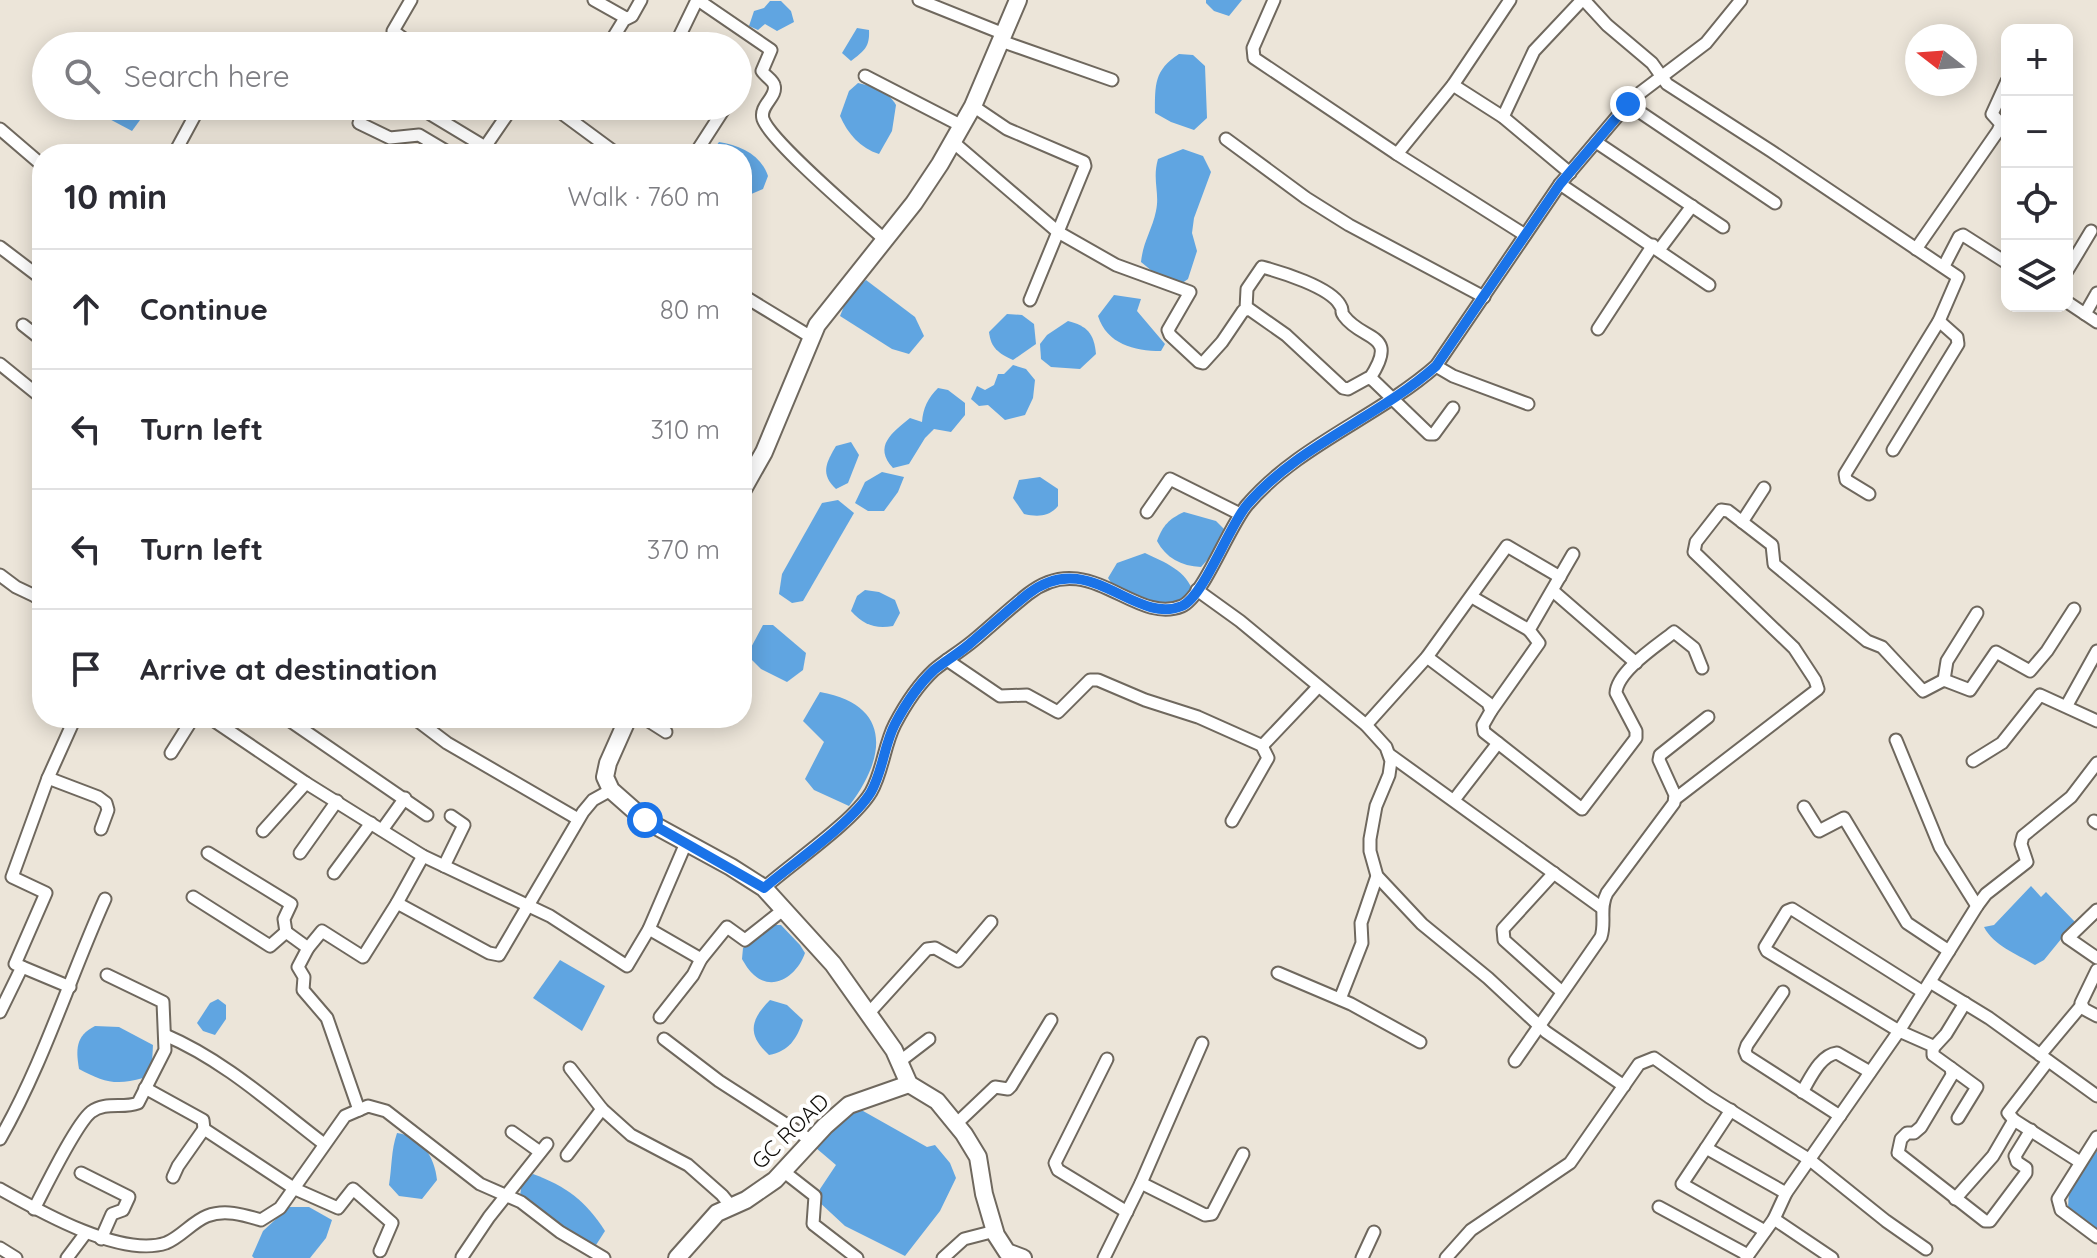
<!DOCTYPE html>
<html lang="en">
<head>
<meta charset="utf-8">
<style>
	body { margin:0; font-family:Quicksand,sans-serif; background:#f2f2f3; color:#2b2b33 }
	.controls { position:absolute; right:24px; top:24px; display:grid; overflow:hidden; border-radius:16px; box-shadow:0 4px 20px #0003 }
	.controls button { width:72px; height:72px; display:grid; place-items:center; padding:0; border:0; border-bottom:2px solid #e1e1e2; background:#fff; color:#2b2b33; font:40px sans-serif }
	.compass { position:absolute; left:1905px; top:24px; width:72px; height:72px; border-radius:50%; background:#fff; box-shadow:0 4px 20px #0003; rotate:287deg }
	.stop { position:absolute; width:24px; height:24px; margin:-18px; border:6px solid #1a73e8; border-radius:50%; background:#fff }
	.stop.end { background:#1a73e8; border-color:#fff; box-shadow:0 2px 8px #0008 }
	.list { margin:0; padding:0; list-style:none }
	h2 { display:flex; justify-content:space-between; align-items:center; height:104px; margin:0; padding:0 32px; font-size:34px }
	h2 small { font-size:26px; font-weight:400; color:#7c7c81 }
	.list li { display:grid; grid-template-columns:52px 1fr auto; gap:24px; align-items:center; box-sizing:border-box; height:120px; padding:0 32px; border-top:2px solid #e1e1e2 }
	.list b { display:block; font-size:30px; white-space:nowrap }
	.list em { font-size:26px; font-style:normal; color:#7c7c81 }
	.icon { flex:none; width:44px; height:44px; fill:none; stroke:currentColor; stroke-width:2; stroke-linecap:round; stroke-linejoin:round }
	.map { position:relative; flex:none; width:2097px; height:1258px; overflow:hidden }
	.search { position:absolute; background:#fff; box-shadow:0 4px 20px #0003; left:32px; top:32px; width:720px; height:88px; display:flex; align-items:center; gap:20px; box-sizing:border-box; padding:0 28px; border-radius:44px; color:#7c7c81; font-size:30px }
	.panel { position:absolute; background:#fff; box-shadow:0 4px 20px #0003; left:32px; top:144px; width:720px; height:584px; border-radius:32px }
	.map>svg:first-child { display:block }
	.water { fill:#60a5e1 }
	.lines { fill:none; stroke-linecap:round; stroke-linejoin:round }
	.street-casing { stroke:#6f685e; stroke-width:15 }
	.secondary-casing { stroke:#6f685e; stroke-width:20 }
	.street { stroke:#fff; stroke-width:11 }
	.secondary { stroke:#fff; stroke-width:16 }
	.route { stroke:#1a73e8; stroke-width:10 }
	.labels { text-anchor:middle; stroke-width:8; stroke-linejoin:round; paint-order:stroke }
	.street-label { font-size:22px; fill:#100e0a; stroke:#fff }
</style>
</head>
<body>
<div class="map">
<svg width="2097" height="1258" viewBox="0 0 2097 1258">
	<rect width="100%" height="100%" fill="#ece5d9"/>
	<g class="water">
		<polygon points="1206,0 1242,0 1229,16 1214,11 1206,3"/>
		<polygon points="770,1 781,1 791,11 794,22 777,31 765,24 758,30 749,26 754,11 764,8"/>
		<path d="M857,28L869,30C870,47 864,51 851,61L842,53Z"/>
		<path d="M1179,54L1193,55L1205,66L1207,118L1194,130L1171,122L1155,113C1155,85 1154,70 1179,54Z"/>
		<path d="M858,83C875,87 887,90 896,105L892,131L879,154C860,148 848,134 840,116L849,91Z"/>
		<polygon points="94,106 147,106 148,109 132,131 100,114"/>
		<path d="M719,142C740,145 761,155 768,176L763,189L749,195L742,192V154H710Z"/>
		<path d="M1183,149L1203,156L1211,172L1194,218L1192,233L1197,251L1188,279L1178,286L1158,276L1141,262C1143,242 1152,230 1156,211C1160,192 1152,180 1158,159Z"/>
		<polygon points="866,280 915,317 924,336 909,354 892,349 840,316 849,294"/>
		<path d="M1114,295L1141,299L1137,311L1165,344L1161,351C1134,351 1107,344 1098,316Z"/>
		<path d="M1007,314L1022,315L1034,324L1036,344L1013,360C998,353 991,348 989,332Z"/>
		<path d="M1068,321C1087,326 1094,333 1096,354L1080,369L1051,367L1041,359L1040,344L1047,335Z"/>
		<polygon points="1013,365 1026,369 1035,380 1033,398 1025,415 1005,420 988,405 979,406 971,399 977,386 985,390 994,385 998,374 1004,374"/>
		<path d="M938,388L948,390L965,403V415L951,432L934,429L925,438L909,464L893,468C873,446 892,433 910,418L922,422C923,408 928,398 938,388Z"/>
		<path d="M851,442L859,455L848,483L836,489C820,474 826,463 836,446Z"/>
		<polygon points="882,472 904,477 898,492 884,511 868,511 855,503 865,482"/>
		<path d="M1040,477L1058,489V506C1049,517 1037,517 1024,514L1013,498L1019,480Z"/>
		<polygon points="838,500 854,513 803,601 792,603 779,594 782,574 822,503"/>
		<path d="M1184,512L1216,521L1224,529L1217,549L1201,567C1181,566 1166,558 1157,541C1163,525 1169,519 1184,512Z"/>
		<path d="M1145,553C1164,562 1188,571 1193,593L1180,605C1153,602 1123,603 1108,578L1117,563Z"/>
		<path d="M865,590L879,592L895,600L900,613L893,626C875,629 864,625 851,611L857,596Z"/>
		<polygon points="763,625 773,625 806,653 803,670 787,682 761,669 747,655"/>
		<path d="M820,692C893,705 886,758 849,806L814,790L805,779L824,742L803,721Z"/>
		<path d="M2031,886L2041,897L2046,892L2075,922L2044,960L2035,965C2017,954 1994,946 1984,927L1994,925Z"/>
		<path d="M769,925H781L800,945L805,953C798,974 774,993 754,975C749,971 745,964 742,959L743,948Z"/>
		<polygon points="560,960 605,986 582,1031 533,998"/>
		<polygon points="218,999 226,1005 226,1019 215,1035 203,1031 197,1023 210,1003"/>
		<path d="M770,1000L787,1005L803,1020C797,1039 789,1051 769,1055C747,1035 750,1020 770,1000Z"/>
		<path d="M95,1026L119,1027L153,1045L152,1063L143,1078C116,1086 103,1082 79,1069C76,1050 75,1036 95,1026Z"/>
		<polygon points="856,1107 927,1147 935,1145 950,1163 956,1178 940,1211 905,1256 845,1226 817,1200 820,1189 836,1165 816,1148 818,1139"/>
		<path d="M397,1133C421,1136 435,1157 437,1180L422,1199L399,1196L389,1185C392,1167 391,1150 397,1133Z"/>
		<polygon points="2097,1151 2097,1228 2096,1229 2068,1209 2069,1189"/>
		<path d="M533,1174C566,1186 586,1201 605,1231L596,1245L573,1237L520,1196L522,1182Z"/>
		<polygon points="289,1207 309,1207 332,1220 326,1238 310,1258 254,1258 252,1256 263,1231"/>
	</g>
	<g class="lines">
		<g class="street-casing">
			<g id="street">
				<polyline points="411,0 393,31 414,46"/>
				<polyline points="594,0 626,18"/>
				<path d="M698,0L771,50L762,71C765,76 773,80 774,85C778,97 759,105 763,119C771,142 861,218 884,239"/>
				<polyline points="919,0 1004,34"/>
				<polyline points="1274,0 1253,48 1254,58 1397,154 1525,235"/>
				<polyline points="1584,0 1607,25 1652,63 1667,84 1771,151 1958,277 1939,321 1845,474 1846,480 1869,494"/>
				<polyline points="1001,41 1112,80"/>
				<polyline points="608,46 624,20 632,16 641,0"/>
				<polyline points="683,46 680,35 697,0"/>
				<polyline points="865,76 962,126"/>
				<polyline points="738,83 738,88"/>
				<polyline points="1453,85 1503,117 1570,173"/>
				<polyline points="1628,104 1775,203"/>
				<polyline points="417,106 485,147"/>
				<polyline points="552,106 617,154"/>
				<polyline points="973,106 1007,129 1084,162 1085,166 1030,300"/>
				<polyline points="1503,117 1534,51 1582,0"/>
				<polyline points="359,123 390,138 419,135 451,154"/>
				<polyline points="0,129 42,165"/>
				<polyline points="1226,139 1306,198 1349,225 1484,297"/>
				<polyline points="953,142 1058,232 1116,265 1190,292 1168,330 1170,335 1199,362 1203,363 1222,342 1243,311 1249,309 1286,335 1343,388 1348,389 1368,378 1373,380 1429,434 1434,434 1453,408"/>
				<polyline points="1596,142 1723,227"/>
				<polyline points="174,154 200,106"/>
				<polyline points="494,154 485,147 509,112 533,106"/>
				<polyline points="695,154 726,106"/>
				<polyline points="1397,154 1453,85 1510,0"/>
				<polyline points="1560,184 1709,285"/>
				<polyline points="0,247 42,279"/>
				<polyline points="1916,249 1998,131 2001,124 1992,114 2007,81"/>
				<polyline points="1659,250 1692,206"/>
				<polyline points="1944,266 1959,237 1963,235 2007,263"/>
				<polyline points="2067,271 2091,231"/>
				<polyline points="742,295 811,337"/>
				<polyline points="2067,302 2097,322"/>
				<path d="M1246,309L1247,289L1262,267C1281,272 1330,287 1340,305C1345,313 1339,309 1344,316C1363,342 1400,332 1370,378"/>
				<polyline points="2085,314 2097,293"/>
				<polyline points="23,325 42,340"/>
				<polyline points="1598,329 1653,245"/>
				<polyline points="0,364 42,398"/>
				<polyline points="1436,366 1453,376 1528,404"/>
				<polyline points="1893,450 1958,344 1957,337 1939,321"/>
				<polyline points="1147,512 1170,479 1240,514"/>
				<polyline points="1742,522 1764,488"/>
				<polyline points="0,575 16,587 35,596"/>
				<polyline points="42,585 35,596 42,600"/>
				<polyline points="1197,590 1240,621 1366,725 1386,747 1391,761 1389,775 1376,806 1370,839 1370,851 1377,876 1422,924 1488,978 1546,1032 1624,1086"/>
				<polyline points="1553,591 1636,663"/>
				<polyline points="1472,597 1529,630"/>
				<path d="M1427,657L1488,703L1491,711L1483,725L1484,732L1582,809L1636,738V731L1616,693C1617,671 1658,645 1674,632L1694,648L1702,668"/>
				<polyline points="947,660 1000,696 1027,695 1058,712 1090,680 1098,680 1145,700 1198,717 1263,746"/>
				<polyline points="1944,680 1947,661 1977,613"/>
				<polyline points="2067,705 2097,651"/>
				<polyline points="1491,711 1539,643 1529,630 1573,554"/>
				<polyline points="210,718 306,783 423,856 550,916 627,966 649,929 701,959 727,927 745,940 783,910"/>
				<polyline points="286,718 427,815"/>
				<polyline points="414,718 447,743 578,819"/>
				<polyline points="644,718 666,732"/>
				<polyline points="1366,725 1427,657 1507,546 1560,577"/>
				<polyline points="1896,740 1940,847 1977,906"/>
				<polyline points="171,753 193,718"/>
				<polyline points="1390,755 1602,908"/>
				<polyline points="1973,761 2002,743 2040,695 2097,721"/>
				<polyline points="48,778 98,797 106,803 108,810 101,829"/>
				<polyline points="1675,799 1818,689 1815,680 1794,648 1694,552 1696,542 1721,510 1728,511 1772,545 1774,564 1867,641 1882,647 1923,691 1944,680 1970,690 1996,652 2030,671 2047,651 2074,609"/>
				<polyline points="1454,800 1498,743"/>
				<polyline points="1804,807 1819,831 1844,818 1907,923 1949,951"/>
				<polyline points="1232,821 1268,758 1263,748 1264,744 1318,687"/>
				<polyline points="2094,821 2097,823"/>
				<polyline points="382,830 405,798"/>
				<polyline points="263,831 306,783"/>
				<polyline points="208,853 291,904 284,919 286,932"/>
				<polyline points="300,853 337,801"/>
				<polyline points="444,866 464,825 451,816"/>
				<polyline points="334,873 371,823"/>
				<polyline points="1554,873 1503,929 1504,940 1562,992"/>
				<path d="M764,888C792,863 853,822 871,792C883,771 884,745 895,724C905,705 919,684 934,670C946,660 961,651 973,641C991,626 1009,609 1028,594C1089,546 1134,626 1182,606C1203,597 1229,526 1247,505C1298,445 1378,417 1436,366L1560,184L1632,99L1706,43L1741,0"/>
				<polyline points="193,897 270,946 286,932 308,948 322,931 363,957 397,903 489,953 499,955 583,812 593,800 611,790"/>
				<polyline points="397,903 423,856"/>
				<polyline points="2097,910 2068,938 2097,958"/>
				<polyline points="649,929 686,843"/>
				<polyline points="308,948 298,967 304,977 303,990 327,1018 359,1110"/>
				<polyline points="2097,970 2081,1003 2084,1009 2097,1016"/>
				<polyline points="1278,973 1351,1004 1420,1042"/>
				<polyline points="1930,982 1989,1018 2097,1096"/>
				<polyline points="70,987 15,964 46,893 12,877 48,778 75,718"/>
				<polyline points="1783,992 1747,1045 1745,1051 1747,1056 1840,1116"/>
				<polyline points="1923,992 1792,909 1787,911 1765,947 1767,951 1899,1031 1933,1046 1933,1055 1951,1068 1952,1075 1921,1127 1914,1133 1907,1133 1901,1139 1898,1153 1985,1221 1990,1221 2026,1173 2026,1168 2017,1162 2015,1156 2031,1130"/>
				<polyline points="1340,999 1362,943 1361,923 1377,876"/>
				<polyline points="0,1012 22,967"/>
				<polyline points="868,1014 927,949 935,948 958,961 991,922"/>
				<polyline points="660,1017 693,975 701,959"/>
				<path d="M165,1035C224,1060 273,1105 324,1144"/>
				<polyline points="664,1039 719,1081 812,1141"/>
				<polyline points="1934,1047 1946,1034 1965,1003"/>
				<polyline points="2040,1055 2081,1006"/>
				<polyline points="1107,1059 1055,1163 1058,1170 1127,1212"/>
				<path d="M1515,1061L1601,937C1606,922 1599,908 1607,893L1674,803L1675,795L1659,760L1660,755L1708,717"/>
				<polyline points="2048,1061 2008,1113 2014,1120 2080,1162"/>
				<polyline points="899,1062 929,1039"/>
				<polyline points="570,1068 602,1109 631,1135 688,1165 722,1195 731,1206"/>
				<polyline points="1951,1068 1977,1087 1958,1118"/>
				<polyline points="145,1088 203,1120 204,1129 295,1189 338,1208 353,1189 392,1223 380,1251"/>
				<path d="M1802,1092C1810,1079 1820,1055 1837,1053L1870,1072"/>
				<polyline points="956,1124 995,1087 1008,1089 1011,1086 1051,1020"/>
				<polyline points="512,1132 540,1152"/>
				<polyline points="2097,1137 2058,1199 2061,1210 2097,1237"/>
				<path d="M0,1139C44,1062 69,979 105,899"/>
				<polyline points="1706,1148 1731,1110"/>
				<polyline points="567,1155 602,1109"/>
				<polyline points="783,1171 815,1196 813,1224 857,1258"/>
				<polyline points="81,1173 129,1197 123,1210 112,1214 101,1239"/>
				<polyline points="173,1177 178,1166 204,1129"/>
				<polyline points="1141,1183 1205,1215 1212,1214 1243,1154"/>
				<path d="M0,1189C39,1211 121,1258 166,1243C181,1237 192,1222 207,1216C225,1209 244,1215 261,1220L280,1208L345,1116L368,1106L386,1111L480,1184L521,1202L560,1232L604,1258"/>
				<polyline points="1955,1199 1993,1156 2014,1120"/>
				<polyline points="1659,1207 1748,1255"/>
				<path d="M34,1209C45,1188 76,1124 91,1112C106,1101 123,1109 138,1103L165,1050L163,1002L107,975"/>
				<polyline points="1774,1219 1832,1258"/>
				<polyline points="1765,1231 1682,1184 1706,1148 1786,1193"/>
				<polyline points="0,1248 16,1258"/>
				<polyline points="462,1257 489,1217 547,1144"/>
				<polyline points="67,1258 85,1234"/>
				<polyline points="943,1258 964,1239 995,1231"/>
				<polyline points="1104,1258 1141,1183 1202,1043"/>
				<polyline points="1362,1258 1374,1232"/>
				<polyline points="1446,1258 1471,1230 1570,1163 1639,1064 1654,1058 1709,1097 1810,1160 1886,1221 1926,1249"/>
				<polyline points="1746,1258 1774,1219 1786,1193 1899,1031 1977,906 1986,894 2027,862 2021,844 2023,836 2071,797 2097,763"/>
			</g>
		</g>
		<g class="secondary-casing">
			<g id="secondary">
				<polyline points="742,491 764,452 817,325 914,203 940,164 973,106 1018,0"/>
				<polyline points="628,718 608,763 605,777 611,790 645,820 731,867 764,888 833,964 894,1050 909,1084 937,1101 964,1134 978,1157 984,1194 996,1235 1007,1252 1023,1258"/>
				<polyline points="677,1258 717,1213 746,1200 775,1180 825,1126 849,1105 909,1084"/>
			</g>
		</g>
		<use href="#street" class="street"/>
		<use href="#secondary" class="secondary"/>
	</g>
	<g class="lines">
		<path class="route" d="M645,820L764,888C792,864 853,822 871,792C883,771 884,745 895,724C905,705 919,684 934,670C947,660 961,652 973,641C991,626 1009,609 1028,594C1089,546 1134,626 1182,606C1204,596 1229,526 1247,505C1298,445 1378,418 1436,366L1560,184L1628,104"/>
	</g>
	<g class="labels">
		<g class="street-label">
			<text transform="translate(790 1131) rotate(-44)" y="8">GC ROAD</text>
		</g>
	</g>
</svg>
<div class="controls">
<button>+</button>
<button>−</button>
<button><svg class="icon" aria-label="locate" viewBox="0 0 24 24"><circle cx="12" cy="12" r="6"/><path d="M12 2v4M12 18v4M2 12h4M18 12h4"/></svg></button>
<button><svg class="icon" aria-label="layers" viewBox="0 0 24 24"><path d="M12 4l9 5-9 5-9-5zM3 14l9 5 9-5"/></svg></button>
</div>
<svg class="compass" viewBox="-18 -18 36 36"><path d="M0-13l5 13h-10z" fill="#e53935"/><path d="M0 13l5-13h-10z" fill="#7c7c81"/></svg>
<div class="stop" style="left:645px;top:820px"></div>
<div class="stop end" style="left:1628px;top:104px"></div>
<div class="search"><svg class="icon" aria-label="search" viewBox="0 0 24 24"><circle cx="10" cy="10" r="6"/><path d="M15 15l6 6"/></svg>Search here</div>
<section class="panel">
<h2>10 min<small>Walk · 760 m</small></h2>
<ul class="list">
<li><svg class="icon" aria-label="ahead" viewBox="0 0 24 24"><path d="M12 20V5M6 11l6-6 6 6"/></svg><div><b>Continue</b></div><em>80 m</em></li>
<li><svg class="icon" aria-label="left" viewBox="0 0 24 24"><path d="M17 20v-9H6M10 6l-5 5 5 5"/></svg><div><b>Turn left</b></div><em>310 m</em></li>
<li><svg class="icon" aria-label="left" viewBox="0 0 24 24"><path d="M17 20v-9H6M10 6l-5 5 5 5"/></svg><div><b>Turn left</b></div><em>370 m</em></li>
<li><svg class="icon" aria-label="arrive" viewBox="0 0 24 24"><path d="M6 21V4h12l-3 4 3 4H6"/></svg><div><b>Arrive at destination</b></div></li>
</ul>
</section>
</div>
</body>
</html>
